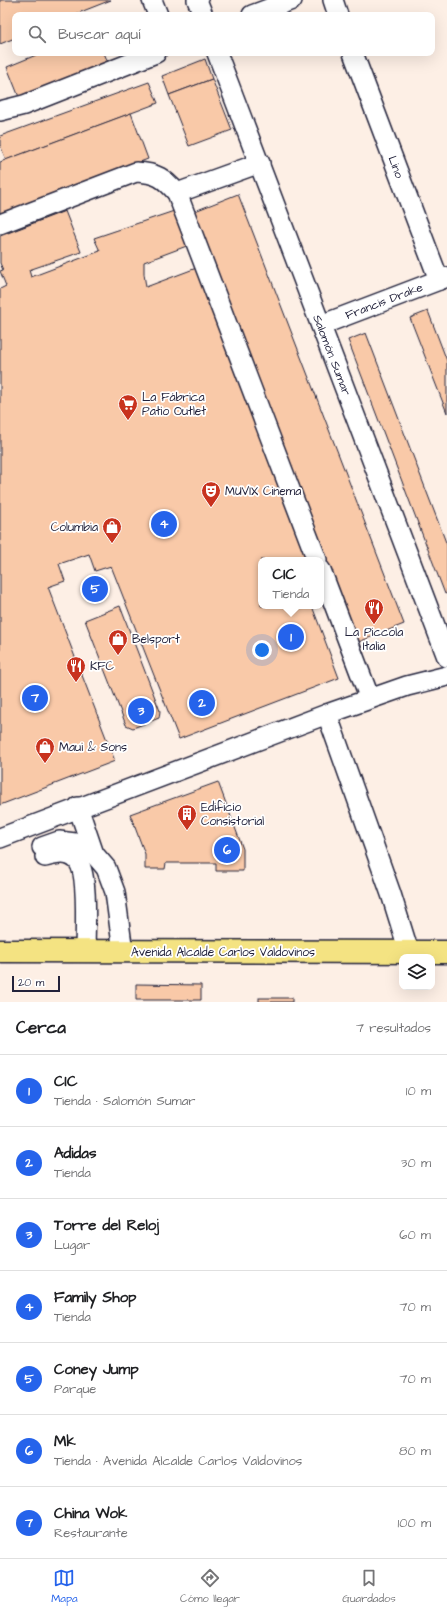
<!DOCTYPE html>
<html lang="es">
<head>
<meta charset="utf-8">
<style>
	body { margin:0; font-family:"Architects Daughter",sans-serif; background:#f6f6f6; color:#202124 }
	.controls { position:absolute; right:12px; bottom:12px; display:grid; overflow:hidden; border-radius:8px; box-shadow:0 4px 16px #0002 }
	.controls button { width:36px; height:36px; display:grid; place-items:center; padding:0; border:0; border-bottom:1px solid #e0e0e0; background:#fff; color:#202124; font:20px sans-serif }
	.scale { position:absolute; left:12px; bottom:10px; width:48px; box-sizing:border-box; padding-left:4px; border:2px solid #22223b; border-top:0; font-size:11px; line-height:14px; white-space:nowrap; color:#22223b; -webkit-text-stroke:3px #fff; paint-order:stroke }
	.you { position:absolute; left:262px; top:650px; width:14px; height:14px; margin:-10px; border:3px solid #fff; border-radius:50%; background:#1a73e8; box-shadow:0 0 0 6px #1a73e833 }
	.badge { display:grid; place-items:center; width:26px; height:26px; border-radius:50%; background:#2563eb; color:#fff; font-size:13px; font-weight:700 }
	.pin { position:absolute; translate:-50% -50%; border:2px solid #fff; box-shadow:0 1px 4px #0006 }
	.popup { position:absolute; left:258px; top:557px; width:66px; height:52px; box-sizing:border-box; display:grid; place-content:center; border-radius:8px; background:#fff; filter:drop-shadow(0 1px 3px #0005); font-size:13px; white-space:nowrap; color:#757577 }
	.popup b { font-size:15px; color:#202124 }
	.popup::after { content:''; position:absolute; left:50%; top:100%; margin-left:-8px; border:8px solid transparent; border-top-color:#fff }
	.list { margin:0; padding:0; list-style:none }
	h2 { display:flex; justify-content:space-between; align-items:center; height:52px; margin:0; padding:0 16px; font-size:17px }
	h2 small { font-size:13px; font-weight:400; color:#757577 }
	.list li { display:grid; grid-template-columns:26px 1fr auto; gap:12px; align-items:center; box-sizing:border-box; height:72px; padding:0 16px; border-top:1px solid #e0e0e0 }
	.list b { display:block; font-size:15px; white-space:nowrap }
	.list p { margin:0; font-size:13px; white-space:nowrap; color:#757577 }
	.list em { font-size:13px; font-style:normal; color:#757577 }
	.icon { flex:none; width:22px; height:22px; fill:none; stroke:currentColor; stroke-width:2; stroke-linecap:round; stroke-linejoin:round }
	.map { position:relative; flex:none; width:447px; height:1002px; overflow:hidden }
	.search { position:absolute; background:#fff; box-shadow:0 4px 16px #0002; left:12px; right:12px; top:12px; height:44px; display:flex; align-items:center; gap:10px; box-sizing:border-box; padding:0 14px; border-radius:8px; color:#757577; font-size:15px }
	.sheet { height:556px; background:#fff }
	nav { display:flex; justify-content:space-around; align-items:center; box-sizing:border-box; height:56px; border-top:1px solid #e0e0e0; background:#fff; font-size:11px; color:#757577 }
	nav a { display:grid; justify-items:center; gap:2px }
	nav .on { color:#2563eb }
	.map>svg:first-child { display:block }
	.building { fill:#f9c9a8; stroke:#22223b }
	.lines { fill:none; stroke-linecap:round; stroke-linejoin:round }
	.minor-casing { stroke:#22223b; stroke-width:22 }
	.major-casing { stroke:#22223b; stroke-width:25 }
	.minor { stroke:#fff; stroke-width:19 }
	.major { stroke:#f4e382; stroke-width:22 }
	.labels { text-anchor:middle; stroke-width:3.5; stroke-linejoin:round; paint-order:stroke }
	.street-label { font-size:12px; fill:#22223b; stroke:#fff }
	.poi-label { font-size:12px; fill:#22223b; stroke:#fff; text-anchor:start }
</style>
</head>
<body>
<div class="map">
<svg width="447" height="1002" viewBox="0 0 447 1002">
	<rect width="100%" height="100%" fill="#fdefe5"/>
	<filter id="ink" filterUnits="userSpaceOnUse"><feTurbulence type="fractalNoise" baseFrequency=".025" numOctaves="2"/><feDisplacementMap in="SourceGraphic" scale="8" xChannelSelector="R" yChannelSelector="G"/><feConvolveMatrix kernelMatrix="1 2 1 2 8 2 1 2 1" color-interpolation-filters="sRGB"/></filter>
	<g filter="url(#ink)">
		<g class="building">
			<polygon points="0,0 111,0 73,15 15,15 15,38 0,44"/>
			<polygon points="41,53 104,53 110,67 21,102 7,67"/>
			<polygon points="205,59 212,79 169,95 162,76"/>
			<polygon points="212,79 232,130 189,146 169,95"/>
			<polygon points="149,82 158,103 6,160 0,145 0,136"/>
			<polygon points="131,113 148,159 0,215 0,162"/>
			<polygon points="238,194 404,624 356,643 190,213"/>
			<polygon points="180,209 192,244 144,262 144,274 146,287 199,267 309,560 261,560 261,606 312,606 339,678 179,739 111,566 95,571 89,554 59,564 65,581 48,587 115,761 0,805 0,289 6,286 0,271 3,270 0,263 0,236 65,211 81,252 29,270 31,277 100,251 94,238"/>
			<polygon points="428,311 447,361 447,413 410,318"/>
			<polygon points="366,333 447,545 447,593 445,594 348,340"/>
			<polygon points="120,606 160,711 159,718 133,728 126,725 85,620"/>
			<polygon points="145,701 151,716 136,722 130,707"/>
			<polygon points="218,782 243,849 243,871 216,871 216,863 166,863 165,869 145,869 145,854 130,814"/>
			<polygon points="136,984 201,985 201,1000 136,1000"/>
			<rect x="259" y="998" width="33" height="4"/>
		</g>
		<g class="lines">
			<g class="minor-casing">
				<g id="minor">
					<polyline points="152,0 158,15"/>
					<polyline points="197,0 203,15"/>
					<polyline points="333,0 338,15"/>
					<polyline points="252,15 292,0"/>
					<polyline points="217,53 447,657"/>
					<polyline points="353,53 439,280"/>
					<polyline points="0,111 24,105 156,53"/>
					<polyline points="177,193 260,163"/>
					<path d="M0,224L136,172C157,173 164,178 177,193L317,560"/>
					<polyline points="321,325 447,277"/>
					<polyline points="321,570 370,699"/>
					<polyline points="327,714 391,894 409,952"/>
					<polyline points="78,807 94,854"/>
					<polyline points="0,838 327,714 407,686 447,676"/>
					<polyline points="42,847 59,841 75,843 94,854 106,868 115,892 123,952"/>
					<path d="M45,857C56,854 68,851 77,860C89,872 85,933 85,952"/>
				</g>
			</g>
			<g class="major-casing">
				<polyline id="major" points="0,951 447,952"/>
			</g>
			<use href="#minor" class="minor"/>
			<use href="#major" class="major"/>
		</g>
	</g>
	<defs>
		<g id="supermarket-pin" transform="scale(1)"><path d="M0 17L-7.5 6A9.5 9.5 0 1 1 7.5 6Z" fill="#c8321e" stroke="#fff"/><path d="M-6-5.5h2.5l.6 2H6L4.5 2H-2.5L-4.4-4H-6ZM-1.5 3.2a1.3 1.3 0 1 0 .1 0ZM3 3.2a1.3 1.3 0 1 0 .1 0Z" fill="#fff"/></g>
		<g id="theatre-pin" transform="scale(1)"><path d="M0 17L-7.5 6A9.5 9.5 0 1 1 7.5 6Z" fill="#c8321e" stroke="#fff"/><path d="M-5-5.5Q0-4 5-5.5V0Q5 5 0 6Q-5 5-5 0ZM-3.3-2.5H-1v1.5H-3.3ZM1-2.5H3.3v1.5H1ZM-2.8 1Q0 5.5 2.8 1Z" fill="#fff"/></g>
		<g id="shop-pin" transform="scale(1)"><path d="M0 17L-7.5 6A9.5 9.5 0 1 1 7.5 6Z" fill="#c8321e" stroke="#fff"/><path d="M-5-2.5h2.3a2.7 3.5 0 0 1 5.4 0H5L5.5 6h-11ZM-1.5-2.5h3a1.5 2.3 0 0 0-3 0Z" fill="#fff"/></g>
		<g id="restaurant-pin" transform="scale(1)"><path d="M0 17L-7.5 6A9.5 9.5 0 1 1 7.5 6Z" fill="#c8321e" stroke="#fff"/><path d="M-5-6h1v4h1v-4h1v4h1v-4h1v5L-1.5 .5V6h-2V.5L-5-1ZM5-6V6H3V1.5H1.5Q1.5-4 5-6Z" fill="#fff"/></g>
		<g id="building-pin" transform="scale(1)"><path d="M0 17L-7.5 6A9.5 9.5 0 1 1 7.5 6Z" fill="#c8321e" stroke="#fff"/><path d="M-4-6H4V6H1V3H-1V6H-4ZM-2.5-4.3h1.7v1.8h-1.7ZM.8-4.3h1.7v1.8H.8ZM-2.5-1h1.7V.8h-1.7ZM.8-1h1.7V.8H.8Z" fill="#fff"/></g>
	</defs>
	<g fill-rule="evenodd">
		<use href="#supermarket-pin" x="128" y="404"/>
		<use href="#theatre-pin" x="211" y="491"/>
		<use href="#shop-pin" x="112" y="527"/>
		<use href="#restaurant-pin" x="374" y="608"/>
		<use href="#shop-pin" x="118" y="639"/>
		<use href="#restaurant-pin" x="76" y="666"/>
		<use href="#shop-pin" x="45" y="747"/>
		<use href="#building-pin" x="187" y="814"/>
	</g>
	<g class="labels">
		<g class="street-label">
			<text transform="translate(396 167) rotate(69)" y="4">Lino</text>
			<text transform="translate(384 301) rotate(-21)" y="4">Francis Drake</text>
			<text transform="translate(332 355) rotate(69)" y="4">Salomón Sumar</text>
			<text x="223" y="956">Avenida Alcalde Carlos Valdovinos</text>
		</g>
		<g class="poi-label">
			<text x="142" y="401">La Fábrica<tspan x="142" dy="14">Patio Outlet</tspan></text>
			<text x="225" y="495">MUVIX Cinema</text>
			<text x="98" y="531" text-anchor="end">Columbia</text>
			<text x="374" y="636" text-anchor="middle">La Piccola<tspan x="374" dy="14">Italia</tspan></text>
			<text x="132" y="643">Belsport</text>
			<text x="90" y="670">KFC</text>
			<text x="59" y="751">Maui &amp; Sons</text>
			<text x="201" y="811">Edificio<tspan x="201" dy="14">Consistorial</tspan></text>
		</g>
	</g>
</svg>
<div class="controls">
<button><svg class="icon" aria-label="layers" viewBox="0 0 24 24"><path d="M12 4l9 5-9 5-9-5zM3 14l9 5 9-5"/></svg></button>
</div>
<div class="scale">20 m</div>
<div class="you"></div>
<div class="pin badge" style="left:291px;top:637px">1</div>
<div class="popup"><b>CIC</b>Tienda</div>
<div class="pin badge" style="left:202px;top:703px">2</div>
<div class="pin badge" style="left:141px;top:711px">3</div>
<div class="pin badge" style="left:164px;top:524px">4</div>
<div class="pin badge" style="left:95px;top:589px">5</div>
<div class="pin badge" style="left:227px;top:850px">6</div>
<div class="pin badge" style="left:35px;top:698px">7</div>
<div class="search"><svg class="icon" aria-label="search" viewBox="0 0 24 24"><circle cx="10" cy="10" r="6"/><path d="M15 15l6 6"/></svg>Buscar aquí</div>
</div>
<section class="sheet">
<h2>Cerca<small>7 resultados</small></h2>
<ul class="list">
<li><span class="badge">1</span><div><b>CIC</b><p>Tienda · Salomón Sumar</p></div><em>10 m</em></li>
<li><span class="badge">2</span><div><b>Adidas</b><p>Tienda</p></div><em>30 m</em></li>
<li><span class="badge">3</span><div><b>Torre del Reloj</b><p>Lugar</p></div><em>60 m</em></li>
<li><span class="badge">4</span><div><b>Family Shop</b><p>Tienda</p></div><em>70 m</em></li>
<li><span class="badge">5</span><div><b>Coney Jump</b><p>Parque</p></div><em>70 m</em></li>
<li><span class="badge">6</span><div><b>Mk</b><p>Tienda · Avenida Alcalde Carlos Valdovinos</p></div><em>80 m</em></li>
<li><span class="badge">7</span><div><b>China Wok</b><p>Restaurante</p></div><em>100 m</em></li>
</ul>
</section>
<nav>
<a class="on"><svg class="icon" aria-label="map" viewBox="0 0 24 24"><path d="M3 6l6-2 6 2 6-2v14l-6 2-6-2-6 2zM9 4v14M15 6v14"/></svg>Mapa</a>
<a><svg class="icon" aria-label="directions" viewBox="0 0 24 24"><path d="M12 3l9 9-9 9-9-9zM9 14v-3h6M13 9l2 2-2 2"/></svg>Cómo llegar</a>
<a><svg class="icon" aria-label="saved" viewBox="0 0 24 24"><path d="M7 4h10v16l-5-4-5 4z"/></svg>Guardados</a>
</nav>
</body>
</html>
